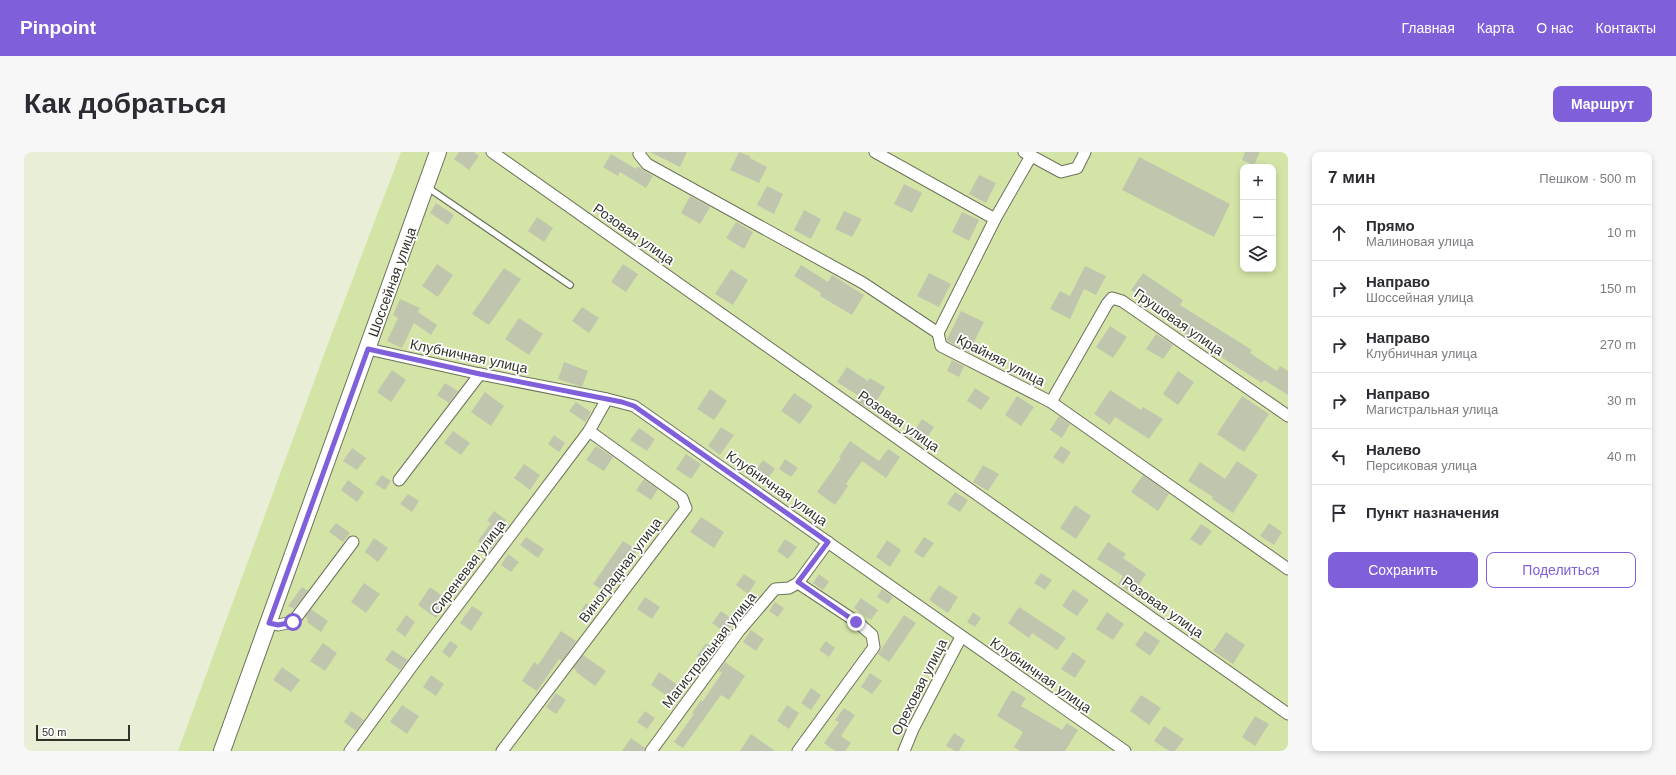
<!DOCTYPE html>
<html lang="ru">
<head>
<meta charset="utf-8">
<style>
	body { margin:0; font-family:Arial,sans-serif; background:#f7f7f7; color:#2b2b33 }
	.controls { position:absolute; right:12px; top:12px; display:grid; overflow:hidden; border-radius:8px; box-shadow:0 2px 6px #0003 }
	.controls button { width:36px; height:36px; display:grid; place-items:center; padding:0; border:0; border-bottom:1px solid #e1e1e2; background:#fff; color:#2b2b33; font:20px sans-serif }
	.scale { position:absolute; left:12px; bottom:10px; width:94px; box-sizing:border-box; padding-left:4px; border:2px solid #31332a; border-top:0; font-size:11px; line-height:14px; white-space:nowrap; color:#31332a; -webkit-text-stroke:3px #fff; paint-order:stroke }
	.stop { position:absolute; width:12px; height:12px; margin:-9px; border:3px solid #7f5fda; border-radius:50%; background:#fff }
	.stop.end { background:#7f5fda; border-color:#fff; box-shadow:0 1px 4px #0008 }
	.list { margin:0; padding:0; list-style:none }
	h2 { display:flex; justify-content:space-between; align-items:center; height:52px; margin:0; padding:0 16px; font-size:17px }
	h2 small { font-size:13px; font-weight:400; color:#7c7c81 }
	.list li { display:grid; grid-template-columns:26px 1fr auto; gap:12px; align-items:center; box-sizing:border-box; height:56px; padding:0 16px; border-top:1px solid #e1e1e2 }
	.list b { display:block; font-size:15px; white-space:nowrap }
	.list p { margin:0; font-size:13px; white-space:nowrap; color:#7c7c81 }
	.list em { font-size:13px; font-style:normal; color:#7c7c81 }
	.actions { display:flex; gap:8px; padding:12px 16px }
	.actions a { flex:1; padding:9px 0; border:1px solid #7f5fda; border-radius:8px; text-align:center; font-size:14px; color:#7f5fda }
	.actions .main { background:#7f5fda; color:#fff }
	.icon { flex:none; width:22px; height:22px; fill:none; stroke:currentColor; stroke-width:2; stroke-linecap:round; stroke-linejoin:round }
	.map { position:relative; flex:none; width:1264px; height:599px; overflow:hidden; border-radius:8px }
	header { display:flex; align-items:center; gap:24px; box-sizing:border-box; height:56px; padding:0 20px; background:#7f5fda; color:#fff }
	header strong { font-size:19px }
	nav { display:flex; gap:22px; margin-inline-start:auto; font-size:14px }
	.intro { display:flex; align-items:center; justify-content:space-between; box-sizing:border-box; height:96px; padding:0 24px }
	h1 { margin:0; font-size:28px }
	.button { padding:10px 18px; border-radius:8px; background:#7f5fda; color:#fff; font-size:14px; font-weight:700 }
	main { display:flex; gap:24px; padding:0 24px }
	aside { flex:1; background:#fff; border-radius:8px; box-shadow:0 2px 6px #0003 }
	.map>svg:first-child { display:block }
	.green { fill:#d4e4a6; fill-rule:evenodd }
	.building { fill:#c0c6ae }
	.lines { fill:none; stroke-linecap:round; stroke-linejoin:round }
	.lane-casing { stroke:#6d725c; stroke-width:8 }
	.street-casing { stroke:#6d725c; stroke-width:13 }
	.secondary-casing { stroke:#6d725c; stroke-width:18 }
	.lane { stroke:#fff; stroke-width:5.5 }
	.street { stroke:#fff; stroke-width:11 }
	.secondary { stroke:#fff; stroke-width:16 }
	.route { stroke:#7f5fda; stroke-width:5 }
	.labels { text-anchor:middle; stroke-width:3.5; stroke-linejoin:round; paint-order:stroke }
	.street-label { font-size:14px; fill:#31332a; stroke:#fff }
</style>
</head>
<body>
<header>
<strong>Pinpoint</strong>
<nav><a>Главная</a><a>Карта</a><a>О нас</a><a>Контакты</a></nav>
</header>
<div class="intro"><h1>Как добраться</h1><a class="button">Маршрут</a></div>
<main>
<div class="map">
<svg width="1264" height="599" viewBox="0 0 1264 599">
	<rect width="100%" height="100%" fill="#e9efd7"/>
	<path class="green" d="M377,0H1264V599H154L305,189ZM1219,15H1249V117H1219Z"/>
	<g class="building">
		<polygon points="435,0 450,0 455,4 445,18 430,7"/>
		<polygon points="626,0 663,0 656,15"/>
		<polygon points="715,0 726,4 726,6 743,15 735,31 706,18"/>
		<polygon points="1221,0 1236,0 1230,13 1218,8"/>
		<polygon points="587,2 612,17 613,14 629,24 622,36 596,20 594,24 579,15"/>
		<polygon points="1115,5 1206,52 1190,85 1098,38"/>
		<polygon points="955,23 972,31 962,51 945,42"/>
		<polygon points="880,32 898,41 888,61 870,52"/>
		<polygon points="743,34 759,42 750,62 733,53"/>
		<polygon points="666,44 686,55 676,72 657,61"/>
		<polygon points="412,51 430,63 424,73 406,61"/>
		<polygon points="780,58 797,67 787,87 770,78"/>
		<polygon points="820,59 838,67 828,85 811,77"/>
		<polygon points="938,60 955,68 945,89 928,80"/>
		<polygon points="513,65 529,76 520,90 504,79"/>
		<polygon points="712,70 729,80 720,97 702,86"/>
		<polygon points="413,112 429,123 414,145 398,134"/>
		<polygon points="599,112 614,122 602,140 587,130"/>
		<polygon points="777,113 804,130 808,123 840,143 828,163 796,144 797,141 770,124"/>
		<polygon points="1061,114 1082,124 1072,143 1060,137 1046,167 1026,157 1036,139 1046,144"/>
		<polygon points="480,116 497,127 465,173 448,162"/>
		<polygon points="707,117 724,128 709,153 691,142"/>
		<polygon points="905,121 927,132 915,155 893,144"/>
		<polygon points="1119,121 1159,148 1156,153 1228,198 1226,201 1253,219 1256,214 1264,219 1264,243 1240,228 1238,231 1153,177 1157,171 1107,138"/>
		<polygon points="376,147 396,156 394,160 413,173 407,183 390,171 378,196 363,189 374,166 369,163"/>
		<polygon points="558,155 575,166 565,181 548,169"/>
		<polygon points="937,159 960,170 945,200 923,189 923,187"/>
		<polygon points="495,166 519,182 505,203 481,187"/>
		<polygon points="1086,174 1103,185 1089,206 1072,195"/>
		<polygon points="1132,182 1149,193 1139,207 1122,197"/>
		<polygon points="928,208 940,214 935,225 923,219"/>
		<polygon points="540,210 564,219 558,235 534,227"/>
		<polygon points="823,215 844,229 846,226 861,235 847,258 832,249 835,244 813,230"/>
		<polygon points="368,218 382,228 367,250 353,240"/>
		<polygon points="1154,219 1170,230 1154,253 1139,242"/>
		<polygon points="421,231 434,239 425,251 413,243"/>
		<polygon points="951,236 966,246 957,258 943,249"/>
		<polygon points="686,237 703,249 690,268 673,257"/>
		<polygon points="1086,238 1117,258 1119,255 1139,267 1125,287 1091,265 1086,273 1070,262"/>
		<polygon points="461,240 480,254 467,274 447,260"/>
		<polygon points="770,241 789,254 776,272 757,259"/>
		<polygon points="993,244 1010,255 997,274 981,263"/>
		<polygon points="1218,244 1245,262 1220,300 1193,282"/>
		<polygon points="552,250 567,260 561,270 545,259"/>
		<polygon points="1035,264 1046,272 1038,286 1026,278"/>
		<polygon points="898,267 910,275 898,294 886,286"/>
		<polygon points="697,275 710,283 696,303 684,294"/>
		<polygon points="615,276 631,287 623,299 606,288"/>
		<polygon points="429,279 446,291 437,303 420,291"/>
		<polygon points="530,283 541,291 535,300 524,292"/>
		<polygon points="826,289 855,309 864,297 876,305 862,326 838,309 822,332 824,334 811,353 793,340 817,306 815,305"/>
		<polygon points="572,294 589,305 580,319 562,308"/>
		<polygon points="1037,294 1047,300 1039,312 1029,305"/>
		<polygon points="328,296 342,306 333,318 319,309"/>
		<polygon points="662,302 677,312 667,327 652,317"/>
		<polygon points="761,307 774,316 767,325 755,317"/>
		<polygon points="739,308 751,317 741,330 729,322"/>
		<polygon points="1213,309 1234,323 1209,361 1188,347 1189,345 1164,329 1176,310 1201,327"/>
		<polygon points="500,312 516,323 506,338 490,326"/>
		<polygon points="959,313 975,322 964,339 949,330"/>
		<polygon points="358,323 367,329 361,338 351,332"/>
		<polygon points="1119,323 1145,342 1134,359 1107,340"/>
		<polygon points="620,327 634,337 627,348 612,338"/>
		<polygon points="324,328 340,340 333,350 317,338"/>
		<polygon points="931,340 944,348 936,360 923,352"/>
		<polygon points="384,342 395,349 388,360 376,352"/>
		<polygon points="1051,353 1067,364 1052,387 1036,376"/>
		<polygon points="470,359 482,368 472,382 476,385 466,398 454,389 467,371 463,369"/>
		<polygon points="677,365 700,380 690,396 666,380"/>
		<polygon points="312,371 326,381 319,390 305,380"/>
		<polygon points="1245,371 1258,380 1250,393 1236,384"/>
		<polygon points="1177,372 1188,379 1177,394 1166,387"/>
		<polygon points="502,385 520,397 514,406 496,393"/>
		<polygon points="900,385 910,391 899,406 890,400"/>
		<polygon points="350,386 364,396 354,410 341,400"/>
		<polygon points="761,387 773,395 764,407 753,399"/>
		<polygon points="863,388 877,398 866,415 852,405"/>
		<polygon points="599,389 613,398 583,441 569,432"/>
		<polygon points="1084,390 1102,402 1099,406 1122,422 1109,442 1094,432 1099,424 1073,407"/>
		<polygon points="484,402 495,410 487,420 477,413"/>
		<polygon points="1017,421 1028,428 1021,438 1010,431"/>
		<polygon points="720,422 732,430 724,442 712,433"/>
		<polygon points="795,422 805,430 799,438 789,431"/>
		<polygon points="340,431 356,442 342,461 327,450"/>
		<polygon points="915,433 934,445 924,461 905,448"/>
		<polygon points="278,435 284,439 270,457 264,454"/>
		<polygon points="406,435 424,448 412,466 394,453"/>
		<polygon points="858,437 869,445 864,452 853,445"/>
		<polygon points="1049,437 1065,448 1053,464 1038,454"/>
		<polygon points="621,445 636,455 628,467 613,457"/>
		<polygon points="837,446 854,458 847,468 830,456"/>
		<polygon points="751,450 760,456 754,465 745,459"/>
		<polygon points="562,451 570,457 563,468 554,463"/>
		<polygon points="448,454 459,461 447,479 436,471"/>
		<polygon points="995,455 1042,486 1033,498 1008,481 1005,486 984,471"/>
		<polygon points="287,457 304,469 297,480 283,470 284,467 281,465"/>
		<polygon points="697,459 711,469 702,481 688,471"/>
		<polygon points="949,460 957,466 951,475 943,470"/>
		<polygon points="1083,460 1100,472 1089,488 1072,477"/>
		<polygon points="382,463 391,470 381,485 372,478"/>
		<polygon points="880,463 892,471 865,510 854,502"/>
		<polygon points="727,478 740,487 732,499 719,490"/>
		<polygon points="537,479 552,489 538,509 535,507 513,539 498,529 510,510 514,513"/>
		<polygon points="1121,479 1136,489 1126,504 1111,493"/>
		<polygon points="1202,480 1221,493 1209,512 1189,499"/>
		<polygon points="426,489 434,494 426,506 418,500"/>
		<polygon points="802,489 811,496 805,505 795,498"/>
		<polygon points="299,491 313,501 301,519 286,509"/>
		<polygon points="682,491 692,498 683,511 673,504"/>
		<polygon points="368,498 384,508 376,518 361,508"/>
		<polygon points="1049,500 1062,509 1051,526 1037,517"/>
		<polygon points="559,503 582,519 571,534 552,520 553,519 549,516"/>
		<polygon points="701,510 721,524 705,548 697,543 659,596 650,590 670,562 668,561 677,548 679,549 698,521 695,519"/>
		<polygon points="258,515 276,528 267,540 249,528"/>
		<polygon points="635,520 655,534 646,546 627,533"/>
		<polygon points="846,521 858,529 848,542 837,535"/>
		<polygon points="407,523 420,532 412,544 399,535"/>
		<polygon points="787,536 797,543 787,558 777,551"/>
		<polygon points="988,538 1002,546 997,554 1038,578 1043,571 1054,578 1041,599 996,599 990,595 999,580 973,564"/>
		<polygon points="532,541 542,548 532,562 522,555"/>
		<polygon points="1117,543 1137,556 1125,573 1106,559"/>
		<polygon points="378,553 395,564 383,582 366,570"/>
		<polygon points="763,553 775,561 765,577 753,569"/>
		<polygon points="820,556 831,563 817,584 827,591 821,599 811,599 800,591 815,570 811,568"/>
		<polygon points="327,559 340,568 332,579 320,570"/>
		<polygon points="621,559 631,566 623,577 613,570"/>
		<polygon points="1231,564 1245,572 1231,594 1218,585"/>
		<polygon points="1140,574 1160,587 1151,599 1145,599 1130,589"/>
		<polygon points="930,581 941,588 935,599 931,599 922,594"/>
		<polygon points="727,582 751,599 716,599"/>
		<polygon points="607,586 621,596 620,599 598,599"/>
	</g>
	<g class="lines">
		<g class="lane-casing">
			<polyline id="lane" points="403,35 546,133"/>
		</g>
		<g class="street-casing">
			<g id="street">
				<polyline points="468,0 1264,562"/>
				<polyline points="616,0 615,2 623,12 839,131 914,181 917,194 1027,250 1264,417"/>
				<polyline points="851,0 971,67"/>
				<polyline points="1000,0 1037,20 1053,16 1061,0"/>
				<polyline points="914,181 971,67 1007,4"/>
				<polyline points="344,197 456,222 583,247 610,254 1101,599"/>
				<polyline points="1027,250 1083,152 1088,146 1098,149 1264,264"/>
				<polyline points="375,328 456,222"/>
				<polyline points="774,431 833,470 848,483 850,495 774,599"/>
				<polyline points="245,471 254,473 269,470 329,390"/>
				<polyline points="326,599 388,514 565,279 583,247"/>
				<polyline points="478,599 662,356 658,346 565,279"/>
				<polyline points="627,599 715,479 751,437 765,436 774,431 804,390"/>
				<polyline points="880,599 889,577 937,485"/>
			</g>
		</g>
		<g class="secondary-casing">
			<polyline id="secondary" points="198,599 414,0"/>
		</g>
		<use href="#lane" class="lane"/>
		<use href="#street" class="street"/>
		<use href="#secondary" class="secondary"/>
	</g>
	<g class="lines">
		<polyline class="route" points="269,470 254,473 245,471 344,197 456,222 598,250 610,254 804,390 774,430 832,470"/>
	</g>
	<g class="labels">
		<g class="street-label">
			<text transform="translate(610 82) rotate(35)" y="5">Розовая улица</text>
			<text transform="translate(368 130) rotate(-70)" y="5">Шоссейная улица</text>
			<text transform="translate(1155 170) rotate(35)" y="5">Грушовая улица</text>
			<text transform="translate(445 204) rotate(12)" y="5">Клубничная улица</text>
			<text transform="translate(977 208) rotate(27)" y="5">Крайняя улица</text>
			<text transform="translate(875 269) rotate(35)" y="5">Розовая улица</text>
			<text transform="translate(753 336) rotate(35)" y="5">Клубничная улица</text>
			<text transform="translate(444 415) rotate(-53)" y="5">Сиреневая улица</text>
			<text transform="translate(596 418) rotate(-53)" y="5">Виноградная улица</text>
			<text transform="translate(1139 455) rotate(35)" y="5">Розовая улица</text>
			<text transform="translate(685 498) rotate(-52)" y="5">Магистральная улица</text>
			<text transform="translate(1017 523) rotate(35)" y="5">Клубничная улица</text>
			<text transform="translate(895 535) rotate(-63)" y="5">Ореховая улица</text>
		</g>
	</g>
</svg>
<div class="controls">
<button>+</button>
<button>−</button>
<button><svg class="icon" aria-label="layers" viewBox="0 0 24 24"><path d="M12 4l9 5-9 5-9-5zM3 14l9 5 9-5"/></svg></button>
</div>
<div class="scale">50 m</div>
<div class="stop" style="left:269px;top:470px"></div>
<div class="stop end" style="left:832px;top:470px"></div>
</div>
<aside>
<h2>7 мин<small>Пешком · 500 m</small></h2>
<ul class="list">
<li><svg class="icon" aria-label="ahead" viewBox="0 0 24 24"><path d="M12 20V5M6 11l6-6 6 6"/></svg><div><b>Прямо</b><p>Малиновая улица</p></div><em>10 m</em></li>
<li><svg class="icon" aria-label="right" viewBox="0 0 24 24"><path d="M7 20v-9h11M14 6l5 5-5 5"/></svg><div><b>Направо</b><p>Шоссейная улица</p></div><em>150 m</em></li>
<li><svg class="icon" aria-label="right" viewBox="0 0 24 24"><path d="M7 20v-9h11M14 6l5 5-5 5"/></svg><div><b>Направо</b><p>Клубничная улица</p></div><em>270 m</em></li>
<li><svg class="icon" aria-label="right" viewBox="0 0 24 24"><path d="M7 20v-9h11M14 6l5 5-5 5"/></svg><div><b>Направо</b><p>Магистральная улица</p></div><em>30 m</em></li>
<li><svg class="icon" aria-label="left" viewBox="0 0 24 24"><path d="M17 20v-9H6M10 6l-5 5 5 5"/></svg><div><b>Налево</b><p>Персиковая улица</p></div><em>40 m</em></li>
<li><svg class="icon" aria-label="arrive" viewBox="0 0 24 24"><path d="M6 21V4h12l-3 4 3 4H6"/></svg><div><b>Пункт назначения</b></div></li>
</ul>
<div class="actions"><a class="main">Сохранить</a><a>Поделиться</a></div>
</aside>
</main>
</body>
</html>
